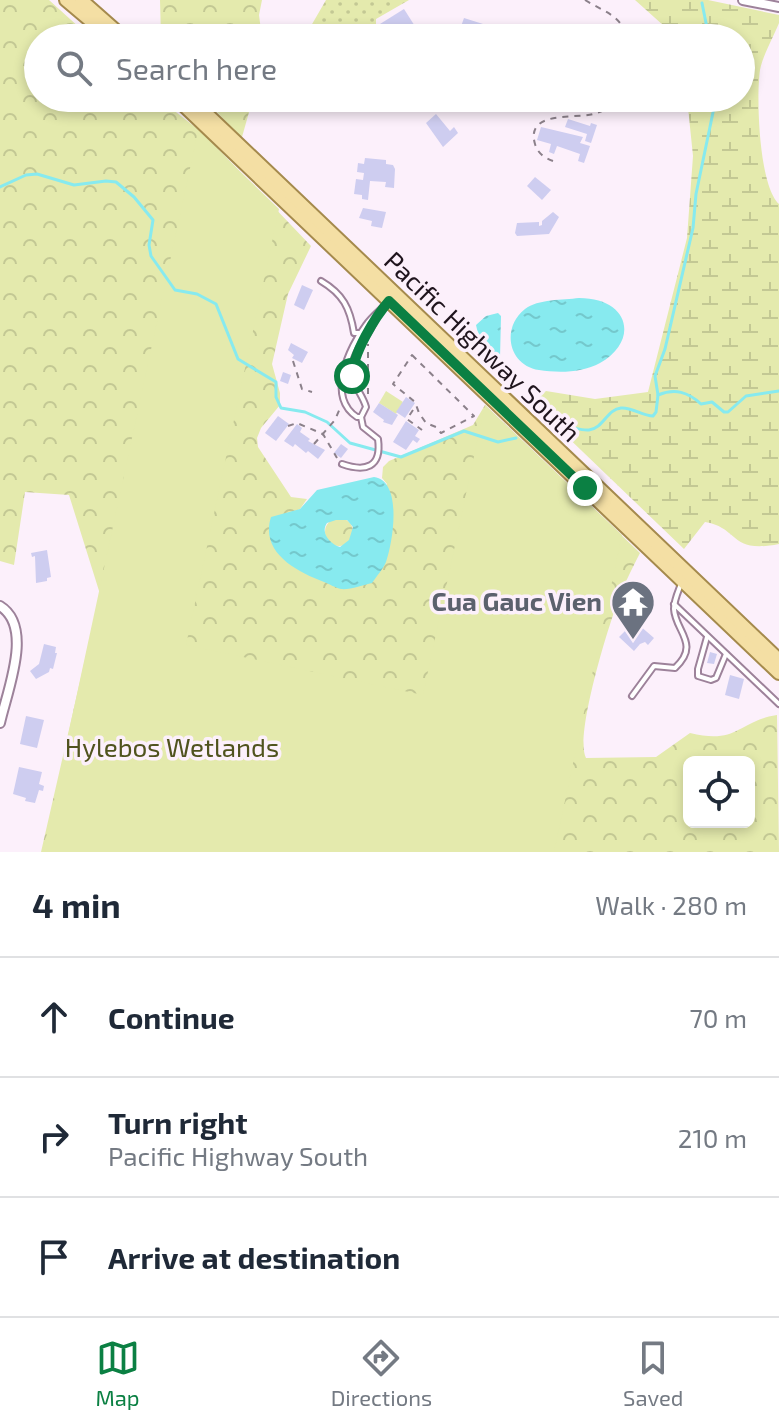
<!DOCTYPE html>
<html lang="en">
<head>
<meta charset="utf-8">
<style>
	body { margin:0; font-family:"Exo 2",sans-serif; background:#f6f6f7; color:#1f2937 }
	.controls { position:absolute; right:24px; bottom:24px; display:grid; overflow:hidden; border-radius:12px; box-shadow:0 4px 12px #0003 }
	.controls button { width:72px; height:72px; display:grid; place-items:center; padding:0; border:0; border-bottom:2px solid #e0e1e3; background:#fff; color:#1f2937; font:40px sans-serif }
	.stop { position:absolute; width:24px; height:24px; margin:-18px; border:6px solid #0b8043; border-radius:50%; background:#fff }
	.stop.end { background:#0b8043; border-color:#fff; box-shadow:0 2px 8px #0008 }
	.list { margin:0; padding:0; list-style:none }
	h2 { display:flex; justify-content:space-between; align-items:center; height:104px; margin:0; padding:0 32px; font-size:34px }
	h2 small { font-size:26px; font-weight:400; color:#747a83 }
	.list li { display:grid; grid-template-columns:52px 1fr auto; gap:24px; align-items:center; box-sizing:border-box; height:120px; padding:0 32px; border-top:2px solid #e0e1e3 }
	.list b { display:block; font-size:30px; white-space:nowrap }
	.list p { margin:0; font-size:26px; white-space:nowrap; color:#747a83 }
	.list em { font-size:26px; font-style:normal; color:#747a83 }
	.icon { flex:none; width:44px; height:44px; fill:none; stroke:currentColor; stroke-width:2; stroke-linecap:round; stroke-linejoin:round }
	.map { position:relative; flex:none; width:779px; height:852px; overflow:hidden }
	.search { position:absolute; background:#fff; box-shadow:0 4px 12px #0003; left:24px; right:24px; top:24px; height:88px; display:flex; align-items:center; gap:20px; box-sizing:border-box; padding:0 28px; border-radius:44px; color:#747a83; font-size:30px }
	.sheet { height:464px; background:#fff }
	nav { display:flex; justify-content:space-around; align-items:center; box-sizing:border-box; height:112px; border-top:2px solid #e0e1e3; background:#fff; font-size:22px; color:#747a83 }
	nav a { display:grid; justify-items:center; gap:4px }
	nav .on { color:#0b8043 }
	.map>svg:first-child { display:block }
	.grass { fill:url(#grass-dots) }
	.forest { fill:url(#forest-crowns); fill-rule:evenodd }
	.wetland { fill:url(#wetland-marsh) }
	.park { fill:#e4eaad }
	.water { fill:url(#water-ripples); fill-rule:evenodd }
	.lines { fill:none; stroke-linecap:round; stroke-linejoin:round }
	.stream { stroke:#87eaef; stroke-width:3 }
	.building { fill:#cecdf0 }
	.service-casing { stroke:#9d829a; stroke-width:8 }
	.minor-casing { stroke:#9d829a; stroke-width:12 }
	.primary-casing { stroke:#a58a4d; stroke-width:16 }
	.path { stroke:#8b808a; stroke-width:2; stroke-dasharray:6 6; stroke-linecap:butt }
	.service { stroke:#fff; stroke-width:4 }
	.minor { stroke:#fff; stroke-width:8 }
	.primary { stroke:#f4dfa4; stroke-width:12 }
	.route { stroke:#0b8043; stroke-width:10 }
	.labels { text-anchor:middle; stroke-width:7; stroke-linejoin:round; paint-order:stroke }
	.street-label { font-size:26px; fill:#1f141d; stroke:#fcf0fb }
	.worship-label { font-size:26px; font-weight:bold; fill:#5b616d; stroke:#fcf0fb; text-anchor:end }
	.park-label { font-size:26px; fill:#50531e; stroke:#fcf0fb }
</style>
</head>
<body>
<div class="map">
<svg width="779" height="852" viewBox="0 0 779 852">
	<defs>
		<pattern id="grass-dots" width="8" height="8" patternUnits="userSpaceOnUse" patternTransform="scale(2)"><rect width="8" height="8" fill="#e4eaad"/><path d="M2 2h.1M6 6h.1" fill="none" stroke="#c3c894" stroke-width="1.8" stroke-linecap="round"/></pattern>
		<pattern id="forest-crowns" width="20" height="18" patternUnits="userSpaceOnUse" patternTransform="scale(2)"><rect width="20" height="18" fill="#e4eaad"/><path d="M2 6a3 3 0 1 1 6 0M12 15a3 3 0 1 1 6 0" fill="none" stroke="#c3c894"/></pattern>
		<pattern id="wetland-marsh" width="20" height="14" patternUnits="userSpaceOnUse" patternTransform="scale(2)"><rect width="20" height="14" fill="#e4eaad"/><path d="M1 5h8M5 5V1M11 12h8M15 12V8" fill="none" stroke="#c3c894"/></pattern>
		<pattern id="water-ripples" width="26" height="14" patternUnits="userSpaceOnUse" patternTransform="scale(2)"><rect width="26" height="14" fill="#87eaef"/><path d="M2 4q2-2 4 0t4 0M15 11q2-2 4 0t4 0" fill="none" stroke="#74c8cc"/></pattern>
	</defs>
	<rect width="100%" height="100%" fill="#fcf0fb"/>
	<polygon class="grass" points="326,0 409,0 376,19 376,25 385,38 304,38"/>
	<g class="forest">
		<path d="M0,0H49L91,38H38V98H158L204,134L311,246L288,294L272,364L280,393V405L261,428L257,438L258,447L291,497L307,499L300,509L291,513L342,589L387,484L382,478L383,467L389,461L473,425L485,405L640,553C633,567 626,580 621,593C610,620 574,736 586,758L656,757L690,733C738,745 738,721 777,715L779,852H41L100,594L69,495L25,492L14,565L0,561ZM689,762H749V822H689Z"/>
		<polygon points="160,0 262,0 259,15 262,38 161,38"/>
		<polygon points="204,98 253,98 242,137 239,136"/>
		<circle cx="339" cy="532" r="14"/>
	</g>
	<path class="wetland" d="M635,0H708L779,15V23C773,38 763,55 760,70C756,98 759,186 779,204V544C729,554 740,528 705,522L684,549L532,403L546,391L595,399L648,392L687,238L693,156L687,98H741V38H670L664,26Z"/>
	<g class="park">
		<polygon points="198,131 279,209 186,645 423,695 485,405 622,535 554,852 43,852"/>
		<polygon points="386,391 403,402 396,414 379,403"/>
	</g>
	<g class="water">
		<path d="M579,298C629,298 640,340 600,363C582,373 558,373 539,370C508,365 501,328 525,309C538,299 563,300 579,298Z"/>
		<path d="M498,313L501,316L500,358C490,349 478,339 476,325L486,316Z"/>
		<path d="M374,477C403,481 393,542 386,562C383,569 376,577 372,583C363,585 350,590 341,589C336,588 329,584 324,582C295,571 260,552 271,517L300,509L317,490ZM336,520H347L353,527L349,540L340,547C330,544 320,533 327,523Z"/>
	</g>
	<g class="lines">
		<g class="stream">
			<polyline points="702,3 709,38"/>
			<polyline points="0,187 26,175 37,174 74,185 106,181 116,182 134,197 153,220 149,245 151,256 175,290 197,294 216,304 238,359 276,382 276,397 281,408 305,412 327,422 350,443 401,457 464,431 498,442 516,438"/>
			<polyline points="658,395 655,376 665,349 693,228 696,194 716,98"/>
			<path d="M557,426C568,425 580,431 589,430C604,428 607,409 621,408C632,407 642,416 653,416L656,412L658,395C675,388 688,392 701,404L712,402L724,412H728L746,396L779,391"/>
		</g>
	</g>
	<g class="building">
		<polygon points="404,9 418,31 407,38 389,38 380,24"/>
		<polygon points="464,18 483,24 481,29 487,31 484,38 459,32"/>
		<polygon points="436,114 450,131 454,127 458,133 443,147 426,123"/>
		<polygon points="568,119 590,126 591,123 597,125 591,143 585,141 587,134 565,127"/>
		<polygon points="541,127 583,137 580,143 590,146 584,163 578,161 580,154 557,146 554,154 549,152 551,144 537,140"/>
		<polygon points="365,158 386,160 386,164 393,165 395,169 394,188 385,187 386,182 370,181 368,200 362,199 362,195 354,194 356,179 363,180 364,173 357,172 358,163 364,164"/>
		<polygon points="535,177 551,190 542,200 527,186"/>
		<polygon points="363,208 386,212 382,228 371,226 372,221 359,218"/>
		<polygon points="553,212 559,217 549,234 517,236 515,233 517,223 539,222 539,226 542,225 542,221"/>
		<polygon points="302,285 313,290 304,310 294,305"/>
		<polygon points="291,343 308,352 302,363 292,358 294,355 288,350"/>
		<polygon points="283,372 291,375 288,384 280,381"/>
		<polygon points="406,397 415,403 405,418 396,412"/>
		<polygon points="379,403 398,415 392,425 383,422 384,420 373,412"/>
		<polygon points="278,416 289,424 276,441 265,433"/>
		<polygon points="406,421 419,430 415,436 420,439 417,443 413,440 406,450 393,442"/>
		<polygon points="297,424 302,428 300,432 310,439 308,441 325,450 318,459 308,451 306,453 295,444 293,447 284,441"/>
		<polygon points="341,444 348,449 341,458 334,453"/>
		<polygon points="47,550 51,577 47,578 47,581 36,583 35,556 32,557 31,553"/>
		<polygon points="639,625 654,638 648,645 645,642 640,644 634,651 619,637 625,631 630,635"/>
		<polygon points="44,644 56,647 55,653 57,653 53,669 50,668 49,672 36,679 30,671 39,664"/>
		<polygon points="710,652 717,654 714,664 707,663"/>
		<polygon points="730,675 744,679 739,699 725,695"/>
		<polygon points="26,716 44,720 37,748 20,744"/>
		<polygon points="19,767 42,772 39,784 44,786 43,791 39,790 35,803 25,801 26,798 13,794"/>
	</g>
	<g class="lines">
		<g class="service-casing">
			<g id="service">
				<path d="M321,281C343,294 350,308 354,333H359"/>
				<path d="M378,313C372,335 348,352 353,378C355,388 363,396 366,407L361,417H357C326,397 349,347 366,325C372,316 381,310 388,302"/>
				<path d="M342,464C365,472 382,468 378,439L363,427L361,417"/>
				<polyline points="674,604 779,704"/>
				<polyline points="707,637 698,669 698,676 711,680 716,678 726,654"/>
				<path d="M632,696L654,666L675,668C701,644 675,631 674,609C674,600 678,592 681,584"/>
			</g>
		</g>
		<g class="minor-casing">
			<g id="minor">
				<polyline points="743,0 779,7"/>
				<path d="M0,606C34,627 7,691 0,723"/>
			</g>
		</g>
		<g class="primary-casing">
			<g id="primary">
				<polyline points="66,0 111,38"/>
				<polyline points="81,0 124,38"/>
				<polyline points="176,98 779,673"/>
				<polyline points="190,98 779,660"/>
			</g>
		</g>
		<g class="path">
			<path d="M585,0C602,11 622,15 627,38"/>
			<path d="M553,161C545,158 538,154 535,144C525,110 576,119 593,114C604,111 614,106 621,98"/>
			<polygon points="412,355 474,416 441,433 436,427 426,423 419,413 415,402 393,384"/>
			<polyline points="293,361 302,389 312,392"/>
			<polyline points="368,394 368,344"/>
			<polyline points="413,410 407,419 422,430"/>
			<polyline points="288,426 297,423 323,434 337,458"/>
			<polyline points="314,444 335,420 341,406"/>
		</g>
		<use href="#service" class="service"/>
		<use href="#minor" class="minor"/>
		<use href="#primary" class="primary"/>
	</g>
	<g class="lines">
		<path class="route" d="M352,376C353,353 375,317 389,301L585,488"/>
	</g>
	<defs>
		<g id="temple-pin" transform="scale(2.3)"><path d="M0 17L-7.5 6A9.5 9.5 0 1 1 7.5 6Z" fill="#6b7280" stroke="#fcf0fb"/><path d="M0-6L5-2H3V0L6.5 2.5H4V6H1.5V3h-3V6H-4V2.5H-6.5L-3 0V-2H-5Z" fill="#fff"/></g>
	</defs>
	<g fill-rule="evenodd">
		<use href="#temple-pin" x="633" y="602"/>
	</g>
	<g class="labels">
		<g class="street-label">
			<text transform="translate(482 347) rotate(44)" y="9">Pacific Highway South</text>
		</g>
		<g class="worship-label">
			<text x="602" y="611">Cua Gauc Vien</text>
		</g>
		<g class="park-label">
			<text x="172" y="757">Hylebos Wetlands</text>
		</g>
	</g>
</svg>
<div class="controls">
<button><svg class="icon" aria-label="locate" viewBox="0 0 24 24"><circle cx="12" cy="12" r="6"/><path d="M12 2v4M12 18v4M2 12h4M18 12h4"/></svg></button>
</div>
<div class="stop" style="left:352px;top:376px"></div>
<div class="stop end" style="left:585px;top:488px"></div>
<div class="search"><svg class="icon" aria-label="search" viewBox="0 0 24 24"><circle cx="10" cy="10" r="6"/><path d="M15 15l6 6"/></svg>Search here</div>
</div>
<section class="sheet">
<h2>4 min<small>Walk · 280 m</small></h2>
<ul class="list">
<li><svg class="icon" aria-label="ahead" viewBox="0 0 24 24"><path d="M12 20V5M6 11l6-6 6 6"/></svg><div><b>Continue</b></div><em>70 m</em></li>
<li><svg class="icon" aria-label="right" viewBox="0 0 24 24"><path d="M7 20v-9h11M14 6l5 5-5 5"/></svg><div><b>Turn right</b><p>Pacific Highway South</p></div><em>210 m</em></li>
<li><svg class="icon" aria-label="arrive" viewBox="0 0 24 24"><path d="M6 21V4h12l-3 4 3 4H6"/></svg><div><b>Arrive at destination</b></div></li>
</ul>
</section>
<nav>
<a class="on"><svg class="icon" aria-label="map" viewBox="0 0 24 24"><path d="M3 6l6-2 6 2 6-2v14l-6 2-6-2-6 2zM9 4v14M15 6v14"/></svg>Map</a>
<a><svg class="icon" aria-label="directions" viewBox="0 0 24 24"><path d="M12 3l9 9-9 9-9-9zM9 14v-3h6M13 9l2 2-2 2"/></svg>Directions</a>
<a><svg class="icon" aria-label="saved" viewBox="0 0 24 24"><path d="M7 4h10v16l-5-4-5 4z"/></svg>Saved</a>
</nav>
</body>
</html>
